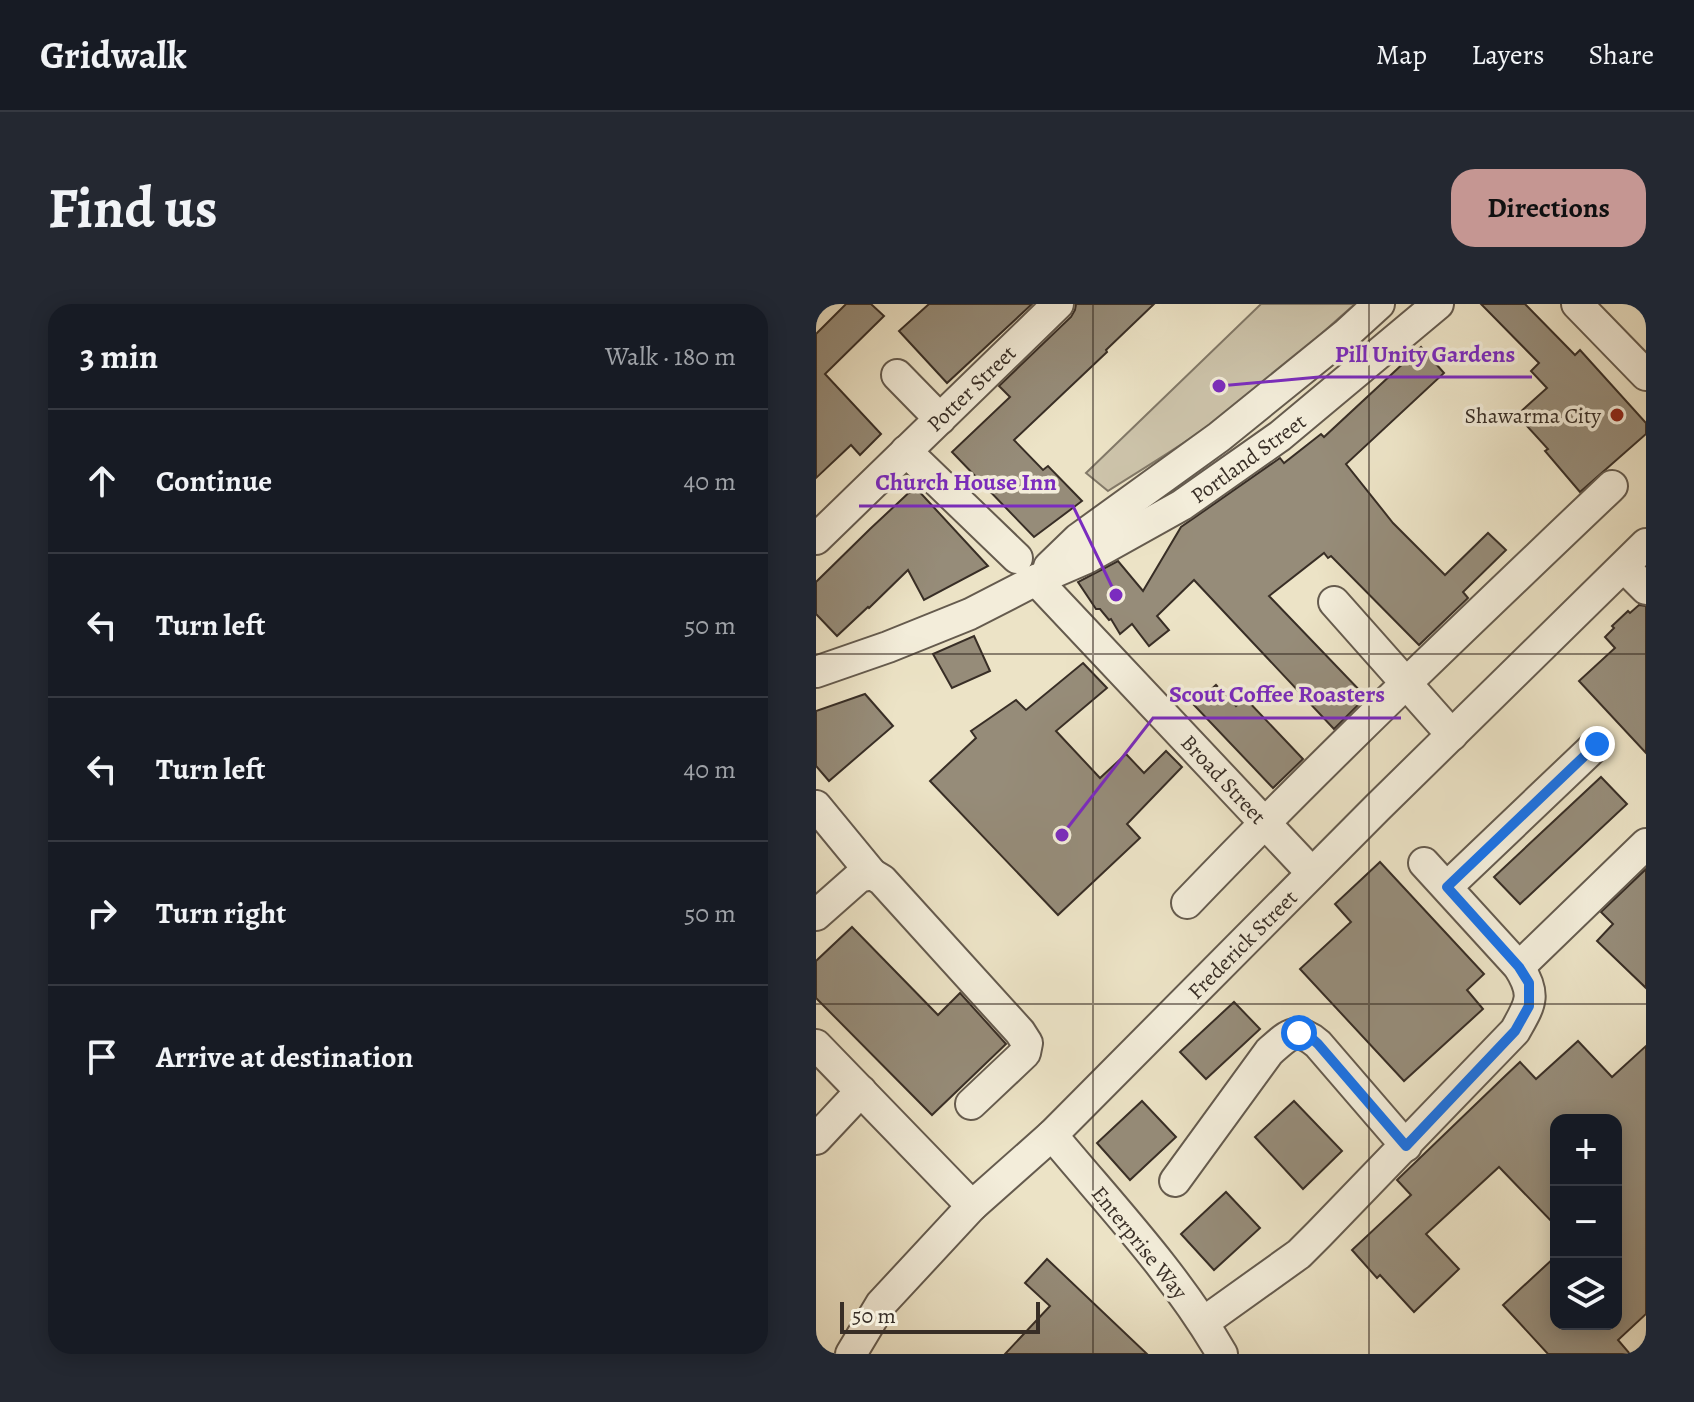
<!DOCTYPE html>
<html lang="en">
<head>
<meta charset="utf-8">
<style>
	body { margin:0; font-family:Alegreya,serif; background:#242831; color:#f1f3f6 }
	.controls { position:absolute; right:24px; bottom:24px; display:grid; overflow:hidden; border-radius:16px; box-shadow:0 4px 20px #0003 }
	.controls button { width:72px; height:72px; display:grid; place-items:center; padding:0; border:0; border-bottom:2px solid #363941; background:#171b24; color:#f1f3f6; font:40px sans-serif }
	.scale { position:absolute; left:24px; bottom:20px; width:200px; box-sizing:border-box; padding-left:8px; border:4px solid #382e26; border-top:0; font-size:22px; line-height:28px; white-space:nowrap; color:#382e26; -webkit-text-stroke:6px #f3edda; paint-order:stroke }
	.stop { position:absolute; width:24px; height:24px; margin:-18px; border:6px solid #1a73e8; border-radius:50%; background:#fff }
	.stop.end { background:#1a73e8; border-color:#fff; box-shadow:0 2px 8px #0008 }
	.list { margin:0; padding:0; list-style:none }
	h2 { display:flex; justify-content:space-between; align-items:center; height:104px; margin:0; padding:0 32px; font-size:34px }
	h2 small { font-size:26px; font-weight:400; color:#9ea1a6 }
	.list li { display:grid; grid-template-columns:52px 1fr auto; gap:24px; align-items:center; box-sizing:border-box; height:144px; padding:0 32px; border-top:2px solid #363941 }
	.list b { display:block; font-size:30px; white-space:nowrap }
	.list em { font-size:26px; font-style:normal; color:#9ea1a6 }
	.icon { flex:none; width:44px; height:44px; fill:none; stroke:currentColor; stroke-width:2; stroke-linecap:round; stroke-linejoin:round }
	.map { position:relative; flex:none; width:830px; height:1050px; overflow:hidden; border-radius:24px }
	header { display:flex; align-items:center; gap:48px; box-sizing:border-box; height:112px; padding:0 40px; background:#171b24; border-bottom:2px solid #363941 }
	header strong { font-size:38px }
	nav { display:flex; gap:44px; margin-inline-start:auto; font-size:28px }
	.intro { display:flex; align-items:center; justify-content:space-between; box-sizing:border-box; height:192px; padding:0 48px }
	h1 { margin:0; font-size:56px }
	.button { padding:20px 36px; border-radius:24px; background:#c59692; color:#111; font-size:28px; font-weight:700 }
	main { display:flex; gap:48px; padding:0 48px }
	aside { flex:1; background:#171b24; border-radius:24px; box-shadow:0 4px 20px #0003 }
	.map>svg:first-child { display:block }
	.green { fill:#cdc4ab; stroke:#827968; stroke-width:2 }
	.building { fill:#968c79; stroke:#382e26; stroke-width:2 }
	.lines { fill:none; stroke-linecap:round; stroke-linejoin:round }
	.minor-casing { stroke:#655b4e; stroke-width:34 }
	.minor { stroke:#f3edda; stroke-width:30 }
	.route { stroke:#1a73e8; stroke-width:10 }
	.grid { fill:none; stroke:#382e26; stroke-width:2; stroke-opacity:0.55 }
	.poi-dot { fill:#8f2418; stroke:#f3edda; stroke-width:3 }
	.labels { text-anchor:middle; stroke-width:7; stroke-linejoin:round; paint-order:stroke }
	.street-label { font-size:22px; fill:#382e26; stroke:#f3edda }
	.poi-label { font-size:22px; fill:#382e26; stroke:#f3edda; text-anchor:end }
	.leader { fill:none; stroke:#7b2cbf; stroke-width:3 }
	.callout-dot { fill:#7b2cbf; stroke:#f3edda; stroke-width:3 }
	.callout-label { font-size:24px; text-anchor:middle; font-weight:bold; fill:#7b2cbf; stroke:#f3edda; stroke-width:7; stroke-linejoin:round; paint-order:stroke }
</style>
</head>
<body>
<header>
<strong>Gridwalk</strong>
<nav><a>Map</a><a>Layers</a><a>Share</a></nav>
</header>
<div class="intro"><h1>Find us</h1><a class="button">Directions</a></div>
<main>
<aside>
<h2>3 min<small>Walk · 180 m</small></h2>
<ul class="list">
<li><svg class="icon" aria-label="ahead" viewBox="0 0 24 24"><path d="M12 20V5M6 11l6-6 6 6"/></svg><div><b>Continue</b></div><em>40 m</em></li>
<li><svg class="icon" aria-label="left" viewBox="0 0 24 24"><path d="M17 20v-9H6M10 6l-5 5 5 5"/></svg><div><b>Turn left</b></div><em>50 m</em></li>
<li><svg class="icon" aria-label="left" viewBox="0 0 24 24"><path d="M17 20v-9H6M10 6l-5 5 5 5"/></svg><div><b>Turn left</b></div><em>40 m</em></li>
<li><svg class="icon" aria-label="right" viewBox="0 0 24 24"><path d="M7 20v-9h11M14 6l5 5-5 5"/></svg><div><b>Turn right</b></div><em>50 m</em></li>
<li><svg class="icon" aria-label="arrive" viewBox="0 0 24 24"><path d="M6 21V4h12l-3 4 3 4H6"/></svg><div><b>Arrive at destination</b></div></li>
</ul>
</aside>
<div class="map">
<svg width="830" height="1050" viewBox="0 0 830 1050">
	<rect width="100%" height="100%" fill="#ece3c6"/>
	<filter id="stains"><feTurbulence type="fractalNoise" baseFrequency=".0025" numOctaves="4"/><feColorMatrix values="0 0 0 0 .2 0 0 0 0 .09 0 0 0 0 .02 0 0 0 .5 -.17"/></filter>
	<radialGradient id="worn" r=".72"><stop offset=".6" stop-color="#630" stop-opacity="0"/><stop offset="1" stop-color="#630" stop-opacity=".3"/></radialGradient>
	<path class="green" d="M445,0H539C500,34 462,69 421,101C380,133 336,159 292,187L270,169Z"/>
	<g class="building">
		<polygon points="30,0 55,0 68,12 9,70 65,130 44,151 35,141 0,174 0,30"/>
		<polygon points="113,0 216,0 131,79 83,27"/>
		<polygon points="260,0 338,0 290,46 291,48 198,136 227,166 232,162 266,197 218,233 136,148 194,93 183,82 255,13 259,6"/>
		<polygon points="665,0 709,0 759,51 764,46 830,119 830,130 764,188 729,147 732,145 701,111 731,84 715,67 723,59"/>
		<polygon points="605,43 628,69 530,160 577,219 629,271 672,229 690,246 647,288 652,294 603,341 515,252 512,254 508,249 453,292 550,393 518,425 378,276 341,312 353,326 333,342 316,320 304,330 295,315 293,316 284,305 280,305 262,278 302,257 327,287 365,223 464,154 468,159 505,130 508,133"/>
		<polygon points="99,183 172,262 108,296 92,266 53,304 52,303 21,332 0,310 0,278 54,225"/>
		<polygon points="823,301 830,302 830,449 763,377 799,344 789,333 798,324 796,322 812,307 814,309"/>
		<polygon points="158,332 174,367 136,384 117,350"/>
		<polygon points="267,359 291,384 240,427 284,474 310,450 328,469 350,447 366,463 311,520 324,534 242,611 114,477 160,434 155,427 200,396 210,406"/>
		<polygon points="400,381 420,402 429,394 487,455 457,484 378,401"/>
		<polygon points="49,390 77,422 13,477 0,462 0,407"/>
		<polygon points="785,473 811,500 704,600 678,573"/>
		<polygon points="564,558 668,670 651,686 667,705 588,777 484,665 535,618 519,600"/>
		<polygon points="830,565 830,684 781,637 797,620 785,608"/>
		<polygon points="36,623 122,711 144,689 190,740 116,811 0,694 0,657"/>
		<polygon points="418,698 444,725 390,775 364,748"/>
		<polygon points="762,737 796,773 830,742 830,1010 802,1036 814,1050 732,1050 687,1001 740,952 740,1020 800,1020 800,816 740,816 740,922 683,863 610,930 643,965 598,1008 564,971 561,974 536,946 595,891 581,876 687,774 704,758 720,775"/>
		<polygon points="326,797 360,833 314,876 281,839"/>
		<polygon points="478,797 526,847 487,885 439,833"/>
		<polygon points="410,888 444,924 398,966 365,930"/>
		<polygon points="231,955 331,1050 189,1050 234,1002 209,979"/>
	</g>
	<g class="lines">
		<g class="minor-casing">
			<g id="minor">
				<polyline points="761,0 830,71"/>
				<polyline points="81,71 124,115"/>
				<polyline points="90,147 201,254"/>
				<polyline points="0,235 242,0"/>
				<polyline points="233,263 262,235 403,133 529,31 563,0"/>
				<polyline points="808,263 830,285"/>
				<polyline points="220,276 496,569"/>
				<polyline points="518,298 636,431"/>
				<polyline points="0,368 72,343 154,310 220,276 271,254 366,201 464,132 622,0"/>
				<polyline points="0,502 56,570"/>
				<polyline points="631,583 781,440"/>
				<path d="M371,599C509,455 652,319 796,182"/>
				<polyline points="0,611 43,573 56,570 66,576 204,728 211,739 209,749 155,800"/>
				<polyline points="703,663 830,540"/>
				<polyline points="0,741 156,902"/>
				<path d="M236,831C295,902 360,970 406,1050"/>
				<polyline points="0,835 45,787"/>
				<path d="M359,877L453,748C472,731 480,721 502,740L590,842"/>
				<path d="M388,1018L483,950L503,930L699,727C714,700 721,692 703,663L608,559"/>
				<polyline points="35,1050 65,1000 156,902 236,831 561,504 830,240"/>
			</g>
		</g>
		<use href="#minor" class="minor"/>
	</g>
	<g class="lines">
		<polyline class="route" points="483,729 492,731 502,740 590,842 699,727 713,702 713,679 703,663 631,583 781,440"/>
	</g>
	<path class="grid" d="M277,0V1050M553,0V1050M0,350H830M0,700H830"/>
	<circle class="poi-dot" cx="801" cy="111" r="8"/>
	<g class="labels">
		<g class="street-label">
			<text transform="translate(155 84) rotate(-44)" y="8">Potter Street</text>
			<text transform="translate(432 154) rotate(-36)" y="8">Portland Street</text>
			<text transform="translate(408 475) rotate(47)" y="8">Broad Street</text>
			<text transform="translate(426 640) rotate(-45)" y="8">Frederick Street</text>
			<text transform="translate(324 938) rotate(51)" y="8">Enterprise Way</text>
		</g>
		<g class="poi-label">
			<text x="785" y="119">Shawarma City</text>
		</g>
	</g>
	<path class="leader" d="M403 82L503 73H716M300 291L257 202H43M246 531L337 414H585"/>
	<g class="callout-dot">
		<circle cx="403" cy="82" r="8"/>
		<circle cx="300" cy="291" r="8"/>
		<circle cx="246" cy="531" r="8"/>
	</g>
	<g class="callout-label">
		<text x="609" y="58">Pill Unity Gardens</text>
		<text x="150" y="186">Church House Inn</text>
		<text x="461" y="398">Scout Coffee Roasters</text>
	</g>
	<rect width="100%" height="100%" filter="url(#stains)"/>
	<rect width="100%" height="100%" fill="url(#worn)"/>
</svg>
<div class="controls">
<button>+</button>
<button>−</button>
<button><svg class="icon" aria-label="layers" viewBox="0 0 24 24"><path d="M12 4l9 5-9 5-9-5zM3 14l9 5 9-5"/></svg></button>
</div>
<div class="scale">50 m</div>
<div class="stop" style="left:483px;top:729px"></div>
<div class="stop end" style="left:781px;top:440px"></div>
</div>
</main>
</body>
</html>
